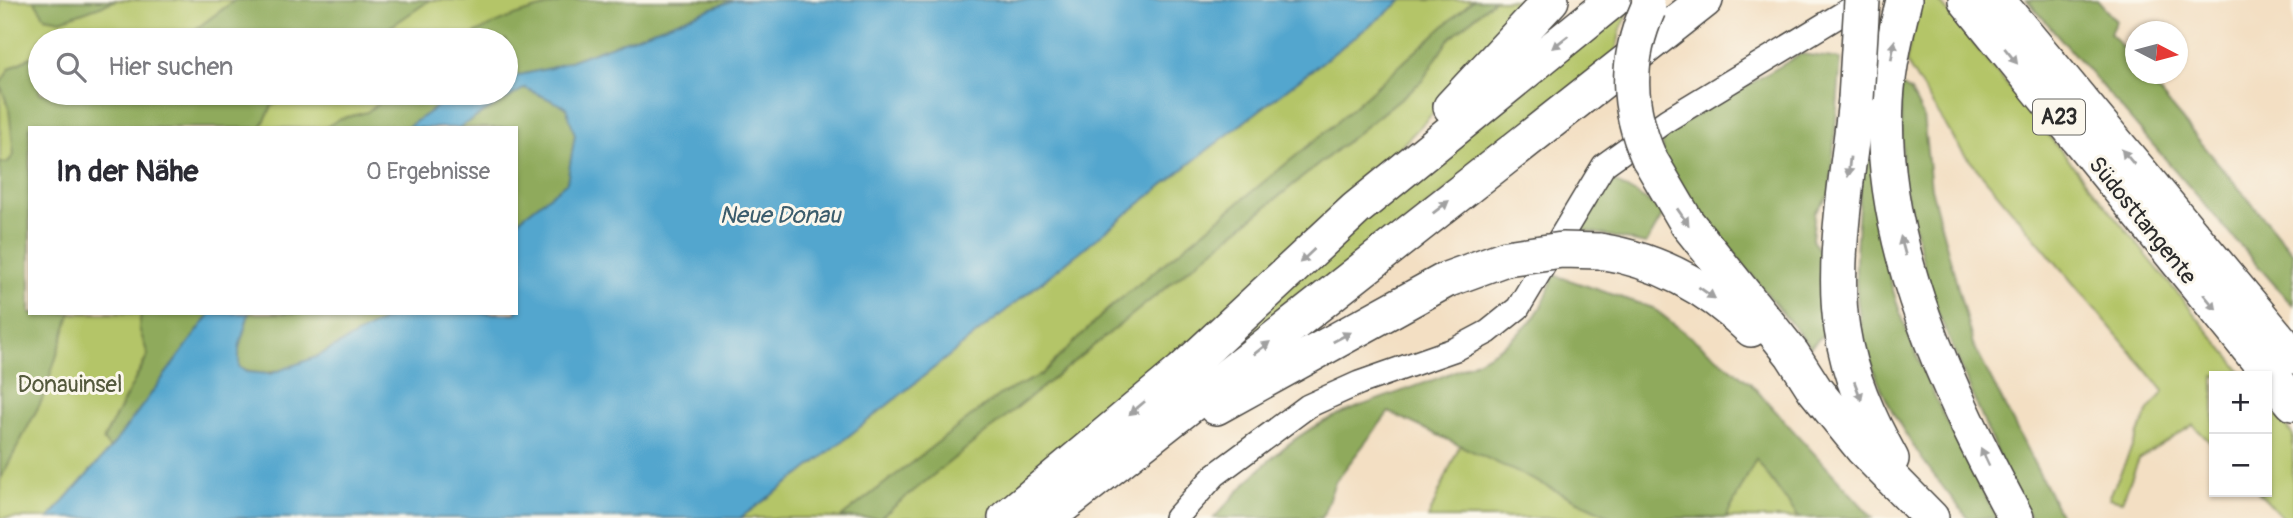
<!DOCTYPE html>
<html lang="de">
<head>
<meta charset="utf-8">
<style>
	body { margin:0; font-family:Pangolin,sans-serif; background:#f2f2f3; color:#2b2b33 }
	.controls { position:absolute; right:21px; bottom:21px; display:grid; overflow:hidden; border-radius:0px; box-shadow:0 2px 5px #0004 }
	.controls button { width:63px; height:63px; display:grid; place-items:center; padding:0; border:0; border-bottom:2px solid #e1e1e2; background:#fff; color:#2b2b33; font:35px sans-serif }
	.compass { position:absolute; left:2125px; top:21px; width:63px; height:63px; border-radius:50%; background:#fff; box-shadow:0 2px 5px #0004; rotate:96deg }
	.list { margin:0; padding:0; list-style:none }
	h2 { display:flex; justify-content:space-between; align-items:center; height:91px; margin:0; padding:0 28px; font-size:30px }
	h2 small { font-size:23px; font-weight:400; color:#7c7c81 }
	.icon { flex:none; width:38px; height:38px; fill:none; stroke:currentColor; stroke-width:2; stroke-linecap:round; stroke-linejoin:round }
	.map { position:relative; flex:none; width:2293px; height:518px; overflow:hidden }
	.search { position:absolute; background:#fff; box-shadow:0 2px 5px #0004; left:28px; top:28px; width:490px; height:77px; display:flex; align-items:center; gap:18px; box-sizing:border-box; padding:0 24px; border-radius:38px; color:#7c7c81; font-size:26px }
	.panel { position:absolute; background:#fff; box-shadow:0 2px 5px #0004; left:28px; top:126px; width:490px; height:189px; border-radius:0px }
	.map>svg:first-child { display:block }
	.green { fill:#b4c567; stroke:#707849; stroke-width:2 }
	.forest { fill:#8faa5c; stroke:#5d6a44; stroke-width:2 }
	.water { fill:#53a6ce; stroke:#3f687c; stroke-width:2 }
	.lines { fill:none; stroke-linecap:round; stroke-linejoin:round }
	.minor-casing { stroke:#494642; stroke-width:26 }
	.highway-casing { stroke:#494642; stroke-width:38 }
	.minor { stroke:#fff; stroke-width:23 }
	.highway { stroke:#fff; stroke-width:35 }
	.highway-bridge-casing { stroke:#494642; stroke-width:38; stroke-linecap:butt }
	.highway-bridge { stroke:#fff; stroke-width:35 }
	.oneway { fill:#a0a0a0 }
	.labels { text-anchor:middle; stroke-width:6; stroke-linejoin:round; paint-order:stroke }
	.shield { fill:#fbf7ec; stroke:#696865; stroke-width:2 }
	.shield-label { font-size:21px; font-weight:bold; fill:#2b2b2b }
	.street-label { font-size:23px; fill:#2b2b2b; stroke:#fbf7ec }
	.park-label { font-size:23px; fill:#54593d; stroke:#fbf7ec }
	.water-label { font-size:24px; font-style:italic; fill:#3b5c6c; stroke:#fbf7ec }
</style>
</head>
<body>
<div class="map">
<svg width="2293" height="518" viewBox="0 0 2293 518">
	<rect width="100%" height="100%" fill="#fbf7ec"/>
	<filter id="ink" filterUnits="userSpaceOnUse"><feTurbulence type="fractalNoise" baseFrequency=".0143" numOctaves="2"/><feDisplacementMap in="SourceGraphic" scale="14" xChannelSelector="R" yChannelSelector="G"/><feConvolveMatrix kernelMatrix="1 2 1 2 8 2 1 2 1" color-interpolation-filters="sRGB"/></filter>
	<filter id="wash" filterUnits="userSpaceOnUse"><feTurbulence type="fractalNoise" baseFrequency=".00686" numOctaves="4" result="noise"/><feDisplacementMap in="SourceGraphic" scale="28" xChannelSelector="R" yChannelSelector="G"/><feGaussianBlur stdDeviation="1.57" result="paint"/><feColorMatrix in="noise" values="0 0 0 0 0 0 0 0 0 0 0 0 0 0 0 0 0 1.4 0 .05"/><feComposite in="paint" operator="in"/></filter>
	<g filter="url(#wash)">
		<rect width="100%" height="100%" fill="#f3dfc3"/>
		<g class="green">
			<polygon points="0,0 734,0 506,78 506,40 40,40 40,93 457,93 406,128 30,128 30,313 211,313 110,449 49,518 0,518"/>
			<polygon points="1403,0 1529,0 1438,108 1326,224 1123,406 986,518 740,518 801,474 1197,158"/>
			<polygon points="1919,0 1938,0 2245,376 2214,376 2214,446 2193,425 2139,459 2122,501 2109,498 2148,412 2164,391 1961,150 1906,62"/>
			<polygon points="1634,1 1621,28 1614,60 1026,518 1436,153"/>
			<polygon points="2267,403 2293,435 2293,518 2283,518 2258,492 2267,492"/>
			<polygon points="1460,444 1614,518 1428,518"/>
			<polygon points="1756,458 1799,518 1726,518"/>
		</g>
		<g class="forest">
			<polygon points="34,0 117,0 61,20 45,17"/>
			<polygon points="235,0 430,0 371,40 181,40"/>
			<path d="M573,0H734L551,68L506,78V40H464C499,18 534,9 573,0Z"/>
			<polygon points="1473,0 1494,0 1448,40 1422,81 880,518 840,518 999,395 1041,375 1107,310 1330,128"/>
			<polygon points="2027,0 2097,0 2116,21 2110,33 2135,63 2136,74 2144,74 2293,253 2293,306"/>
			<polygon points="40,52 40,93 291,93 272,106 261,128 30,128 30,313 71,313 42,400 0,480 0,163 7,163 14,155 9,109 0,84 10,68"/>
			<polygon points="1801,54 1841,59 1830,194 1815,212 1812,239 1820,252 1824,334 1810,347 1686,194 1665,164 1661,136"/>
			<polygon points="1900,85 1911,92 1923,116 1931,188 1973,344 2062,518 2030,518 2004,470 1933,301 1903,181"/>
			<polygon points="525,88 566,107 575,135 567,183 516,222 516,128 458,128"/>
			<polygon points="391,93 457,93 406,128 325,128 339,119 367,112"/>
			<path d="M1864,146L1874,147C1878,195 1879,244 1893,290C1915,365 1960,448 1997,518H1968C1903,440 1852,365 1856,259C1857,221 1861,184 1864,146Z"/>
			<polygon points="1610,179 1665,211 1646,244 1578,229"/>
			<path d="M1554,275L1653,308L1750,383L1873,518H1799L1756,459L1726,518H1614L1389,412L1335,482L1322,518H1214C1248,481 1279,444 1325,421C1388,389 1506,371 1542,305C1547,296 1550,285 1554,275Z"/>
			<polygon points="141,313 211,313 110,449 103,440 148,355 139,328"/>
			<path d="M249,313H397C363,332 275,392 239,367V348Z"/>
		</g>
		<polygon class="water" points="734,0 1403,0 1197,158 801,474 740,518 49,518 110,449 211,313 249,313 239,348 239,367 246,372 270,374 316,357 397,313 516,313 516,222 567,182 575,135 566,107 525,88 458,128 406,128 457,93 506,93 506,78 551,68"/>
	</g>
	<g filter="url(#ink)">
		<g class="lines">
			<g class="minor-casing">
				<polyline id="minor" points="1176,518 1215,475 1308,406 1359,383 1456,349 1488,332 1518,308 1604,165 1667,120 1865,0"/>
			</g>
			<g class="highway-casing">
				<g id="highway">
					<path d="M1904,0C1896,33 1888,66 1886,100C1878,246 1949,393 2016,518"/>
					<polyline points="1966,0 2293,403"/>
					<polyline points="1997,0 2293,356"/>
					<path d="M1856,99C1849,168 1831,262 1842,329C1849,376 1868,418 1891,459"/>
					<polyline points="1451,107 1551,0"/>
					<polyline points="1649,158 1687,223 1792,354 1815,390 1863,449 1931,518"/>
					<path d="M1599,251C1658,260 1708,287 1751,329"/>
					<polyline points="1216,407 1446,280 1506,258"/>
					<polyline points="1006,518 1182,371 1356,209 1613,0"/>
					<polyline points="1047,518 1705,0"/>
				</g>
			</g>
			<use href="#minor" class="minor"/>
			<use href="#highway" class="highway"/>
			<g class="highway-bridge-casing">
				<g id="highway-bridge">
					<path d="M1648,9C1625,61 1627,107 1649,158"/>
					<polyline points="1856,99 1862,0"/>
					<polyline points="1506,258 1562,250 1599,251"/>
				</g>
			</g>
			<use href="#highway-bridge" class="highway-bridge"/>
		</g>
		<defs><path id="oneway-solid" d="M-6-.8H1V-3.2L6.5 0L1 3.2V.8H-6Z" transform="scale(1.75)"/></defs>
		<g class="oneway">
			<use href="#oneway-solid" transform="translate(1560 42) rotate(142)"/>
			<use href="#oneway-solid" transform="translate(1893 50) rotate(-80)"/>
			<use href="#oneway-solid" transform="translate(2011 56) rotate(51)"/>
			<use href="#oneway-solid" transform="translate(2128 157) rotate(-130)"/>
			<use href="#oneway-solid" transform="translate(1849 167) rotate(96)"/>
			<use href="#oneway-solid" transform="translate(1441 207) rotate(-38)"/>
			<use href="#oneway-solid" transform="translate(1683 217) rotate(55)"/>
			<use href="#oneway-solid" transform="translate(1903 246) rotate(-105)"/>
			<use href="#oneway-solid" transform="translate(1307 256) rotate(137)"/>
			<use href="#oneway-solid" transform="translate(1707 293) rotate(35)"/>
			<use href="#oneway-solid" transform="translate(2210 302) rotate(50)"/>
			<use href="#oneway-solid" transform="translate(1342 337) rotate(-28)"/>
			<use href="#oneway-solid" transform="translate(1262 348) rotate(-38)"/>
			<use href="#oneway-solid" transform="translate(1858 391) rotate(69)"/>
			<use href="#oneway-solid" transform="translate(1137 408) rotate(140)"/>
			<use href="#oneway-solid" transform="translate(1985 457) rotate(-115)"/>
		</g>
	</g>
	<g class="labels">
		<rect class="shield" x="2033" y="99.5" width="52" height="35" rx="5"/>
		<g class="shield-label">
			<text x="2059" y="124">A23</text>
		</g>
		<g class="street-label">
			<text transform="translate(2143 220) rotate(51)" y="8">Südosttangente</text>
		</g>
		<g class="park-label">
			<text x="70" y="392">Donauinsel</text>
		</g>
		<g class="water-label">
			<text x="780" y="223">Neue Donau</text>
		</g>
	</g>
</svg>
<div class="controls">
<button>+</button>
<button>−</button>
</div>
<svg class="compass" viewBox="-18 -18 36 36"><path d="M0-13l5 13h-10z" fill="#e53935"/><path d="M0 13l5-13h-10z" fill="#7c7c81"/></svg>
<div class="search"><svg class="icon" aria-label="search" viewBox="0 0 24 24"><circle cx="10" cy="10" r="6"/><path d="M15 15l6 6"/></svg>Hier suchen</div>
<section class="panel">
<h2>In der Nähe<small>0 Ergebnisse</small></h2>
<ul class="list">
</ul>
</section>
</div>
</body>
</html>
